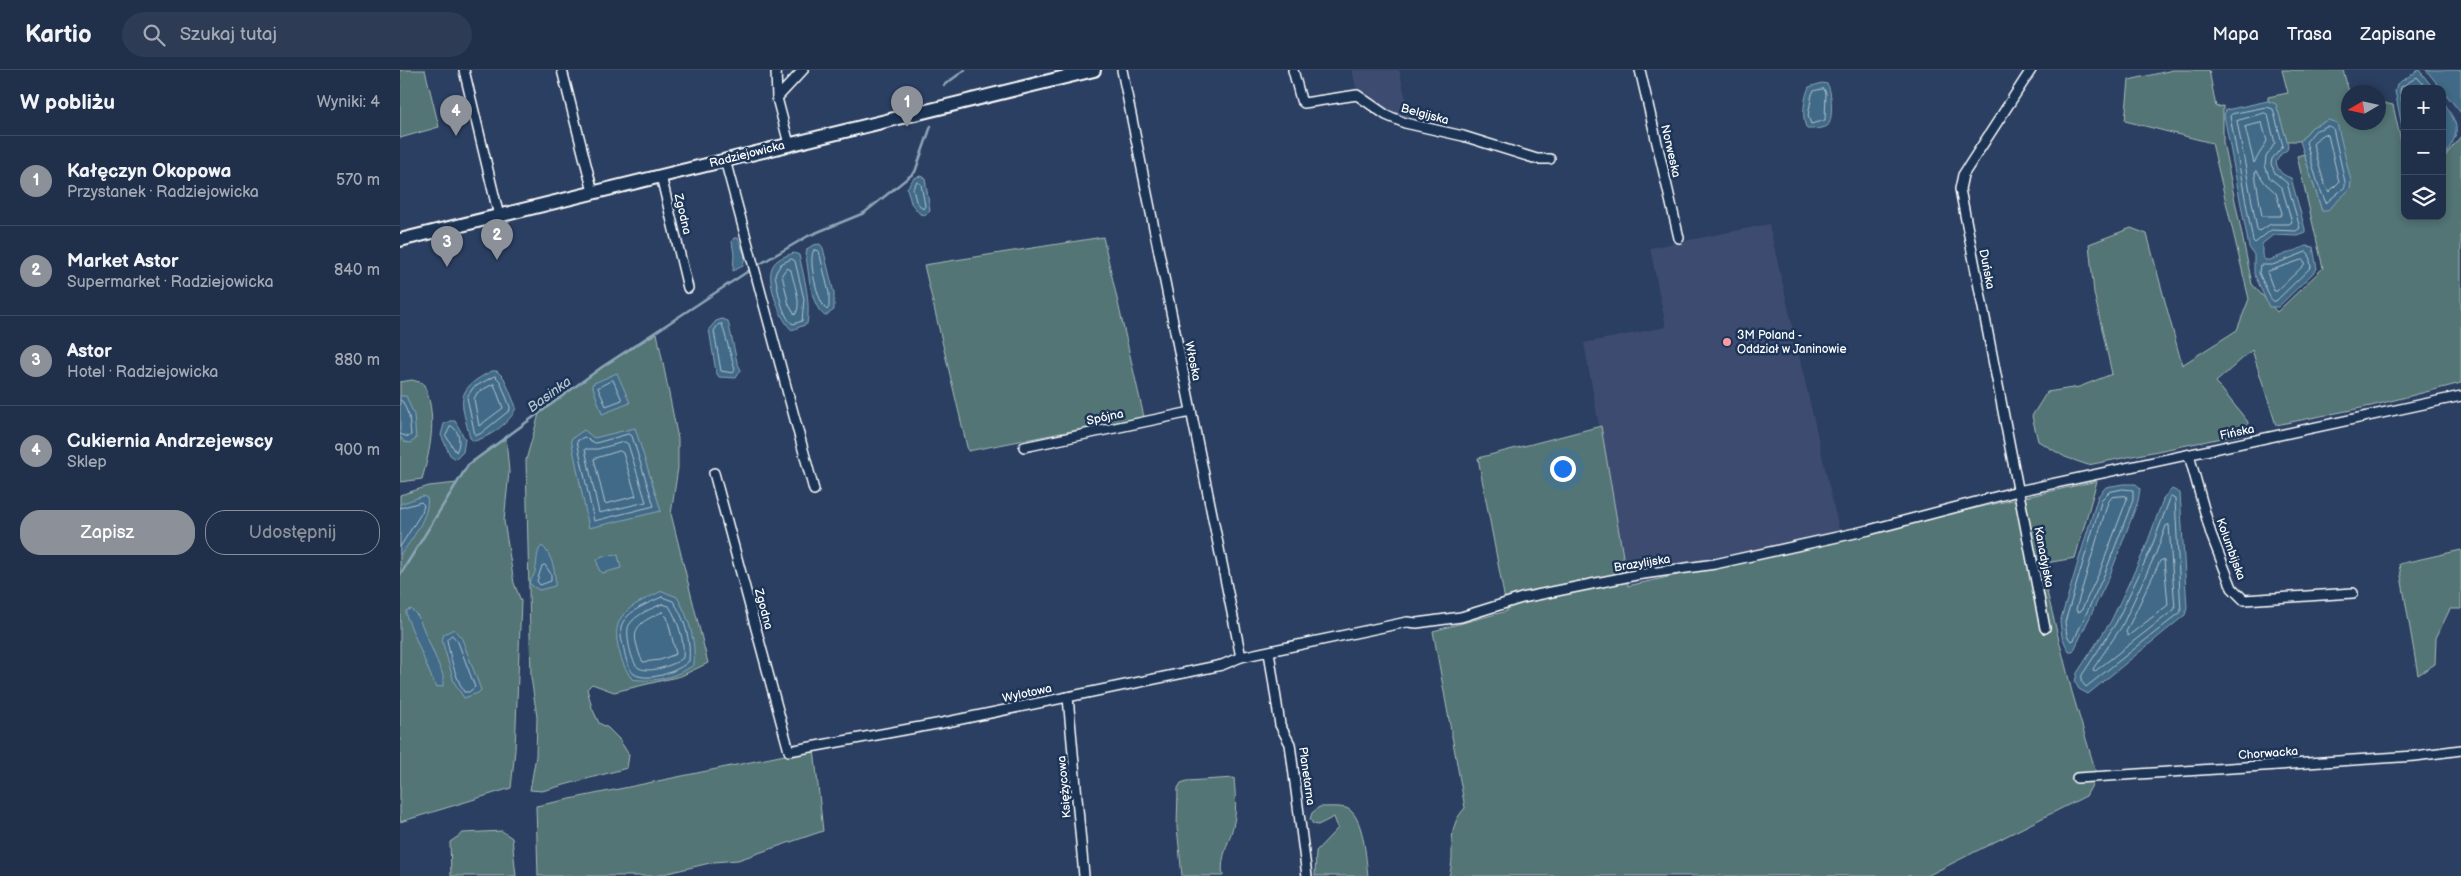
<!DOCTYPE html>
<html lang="pl">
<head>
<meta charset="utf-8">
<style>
	body { margin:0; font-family:"Balsamiq Sans",sans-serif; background:#2d3b54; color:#f1f3f6 }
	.controls { position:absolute; right:15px; top:15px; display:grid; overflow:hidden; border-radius:10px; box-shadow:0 2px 8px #0003 }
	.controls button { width:45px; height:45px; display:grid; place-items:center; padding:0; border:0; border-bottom:1px solid #3d4a62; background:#202f4a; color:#f1f3f6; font:25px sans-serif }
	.compass { position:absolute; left:1941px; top:15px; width:45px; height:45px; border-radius:50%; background:#202f4a; box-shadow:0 2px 8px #0003; rotate:261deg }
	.you { position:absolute; left:1162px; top:398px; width:18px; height:18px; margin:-12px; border:4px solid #fff; border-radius:50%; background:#1a73e8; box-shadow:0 0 0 8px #1a73e833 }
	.badge { display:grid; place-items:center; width:32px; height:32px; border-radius:50%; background:#8c9099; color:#fff; font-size:16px; font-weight:700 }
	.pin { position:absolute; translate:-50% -41px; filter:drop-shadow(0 1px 2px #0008) }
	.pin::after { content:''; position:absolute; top:26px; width:18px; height:15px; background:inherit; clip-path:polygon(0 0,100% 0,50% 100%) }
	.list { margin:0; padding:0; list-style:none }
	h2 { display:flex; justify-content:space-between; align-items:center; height:65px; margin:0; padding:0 20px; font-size:21px }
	h2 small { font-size:16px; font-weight:400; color:#a2a9b5 }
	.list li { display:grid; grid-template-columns:32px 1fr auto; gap:15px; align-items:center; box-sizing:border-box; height:90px; padding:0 20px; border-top:1px solid #3d4a62 }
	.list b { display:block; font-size:19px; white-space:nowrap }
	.list p { margin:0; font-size:16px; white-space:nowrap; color:#a2a9b5 }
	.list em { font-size:16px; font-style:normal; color:#a2a9b5 }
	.actions { display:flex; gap:10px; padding:15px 20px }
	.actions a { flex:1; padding:11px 0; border:1px solid #8c9099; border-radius:20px; text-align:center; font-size:18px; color:#8c9099 }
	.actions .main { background:#8c9099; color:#fff }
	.icon { flex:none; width:28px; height:28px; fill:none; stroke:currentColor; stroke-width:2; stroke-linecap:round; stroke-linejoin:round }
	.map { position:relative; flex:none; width:2061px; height:806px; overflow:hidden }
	header { display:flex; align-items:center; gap:30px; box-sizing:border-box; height:70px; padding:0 25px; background:#202f4a; border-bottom:1px solid #3d4a62 }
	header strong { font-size:24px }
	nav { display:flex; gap:28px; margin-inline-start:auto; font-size:18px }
	.search { width:350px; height:45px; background:#2d3b54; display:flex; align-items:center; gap:12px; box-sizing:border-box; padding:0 18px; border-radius:28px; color:#a2a9b5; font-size:19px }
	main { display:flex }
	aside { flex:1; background:#202f4a }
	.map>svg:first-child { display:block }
	.built { fill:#3c4c70 }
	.green { fill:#537575; stroke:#a9baba }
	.water { fill:#406a87; stroke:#8ca6b7 }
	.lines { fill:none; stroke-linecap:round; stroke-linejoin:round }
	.shore { stroke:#b3c3cf; stroke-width:1 }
	.stream { stroke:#8ca6b7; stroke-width:2.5 }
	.minor-casing { stroke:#fff; stroke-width:12 }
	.secondary-casing { stroke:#fff; stroke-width:16 }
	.minor { stroke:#1d3557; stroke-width:9 }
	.secondary { stroke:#1d3557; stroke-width:12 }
	.poi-dot { fill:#ff9aa2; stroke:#1d3557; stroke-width:2 }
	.labels { text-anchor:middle; stroke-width:5; stroke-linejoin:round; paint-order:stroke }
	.street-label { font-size:12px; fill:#fff; stroke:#1d3557 }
	.poi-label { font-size:12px; fill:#fff; stroke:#1d3557; text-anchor:start }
	.water-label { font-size:14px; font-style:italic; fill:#b3c3cf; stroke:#1d3557 }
</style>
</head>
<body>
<header>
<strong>Kartio</strong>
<div class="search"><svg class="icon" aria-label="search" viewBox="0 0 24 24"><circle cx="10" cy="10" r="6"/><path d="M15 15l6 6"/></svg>Szukaj tutaj</div>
<nav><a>Mapa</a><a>Trasa</a><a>Zapisane</a></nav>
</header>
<main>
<aside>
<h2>W pobliżu<small>Wyniki: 4</small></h2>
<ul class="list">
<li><span class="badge">1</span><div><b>Kałęczyn Okopowa</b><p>Przystanek · Radziejowicka</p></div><em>570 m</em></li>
<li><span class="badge">2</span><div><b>Market Astor</b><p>Supermarket · Radziejowicka</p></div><em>840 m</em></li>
<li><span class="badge">3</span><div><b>Astor</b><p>Hotel · Radziejowicka</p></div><em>880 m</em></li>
<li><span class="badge">4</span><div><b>Cukiernia Andrzejewscy</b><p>Sklep</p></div><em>900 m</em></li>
</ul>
<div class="actions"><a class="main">Zapisz</a><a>Udostępnij</a></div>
</aside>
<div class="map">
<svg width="2061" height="806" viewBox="0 0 2061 806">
	<rect width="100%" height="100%" fill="#2b3f62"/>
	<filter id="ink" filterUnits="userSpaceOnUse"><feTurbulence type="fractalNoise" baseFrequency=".02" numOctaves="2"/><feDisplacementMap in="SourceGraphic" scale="10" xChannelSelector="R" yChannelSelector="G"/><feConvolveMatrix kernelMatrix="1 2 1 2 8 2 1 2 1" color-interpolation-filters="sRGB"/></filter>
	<g filter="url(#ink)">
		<g class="built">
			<polygon points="952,0 999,0 1011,51 988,43 957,21"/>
			<polygon points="1369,154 1441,468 1228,516 1184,273 1266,257 1250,178"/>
		</g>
		<g class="green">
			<polygon points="0,0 25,0 39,57 0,68"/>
			<polygon points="1773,0 1809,0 1816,37 1823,36 1823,72 1852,214 1877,242 1923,198 1897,86 1904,84 1922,141 1912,57 1900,71 1887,71 1876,35 1868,31 1868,27 1888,23 1882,0 1943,0 1949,22 1948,52 1978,52 1979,32 1993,35 2005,90 2005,146 2042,146 2042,90 2061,66 2061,313 1971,336 1876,355 1852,280 1816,312 1848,352 1847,363 1688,395 1665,387 1638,371 1632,346 1647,322 1679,317 1712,304 1694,223 1689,174 1731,158 1747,164 1782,295 1837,260 1849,229 1812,73 1725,51 1729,10"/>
			<polygon points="703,167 744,347 568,381 524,195"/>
			<polygon points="257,263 278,369 278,398 271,444 308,593 281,606 214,622 192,614 187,619 192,638 199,653 208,658 219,669 229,685 227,698 142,721 130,720 136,686 137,647 131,607 126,390 139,344 202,297"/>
			<path d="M12,310L23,313C38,343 31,378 22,409L0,412V312Z"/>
			<path d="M1201,356L1228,516L1697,411L1675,488L1640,494L1672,622L1697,706L1686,726L1527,806H1049C1057,782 1044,760 1065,738L1033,561L1107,541L1078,388Z"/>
			<polygon points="106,368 109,402 104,451 114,513 121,531 115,680 111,718 0,752 0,425 29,416 57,413 68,395"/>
			<polygon points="2061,480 2061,539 2050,539 2036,568 2035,594 2018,605 1999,494"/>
			<polygon points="414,679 423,761 338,790 314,792 255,806 138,806 136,736"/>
			<path d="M834,708C835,722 837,738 834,752C831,770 819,787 823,806H782L777,757L778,718L781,713L787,711Z"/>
			<path d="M919,737C928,737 938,736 946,738C964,744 966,790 968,806H915L916,781L938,758L934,747L918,755L913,754L910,749L912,743Z"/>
			<polygon points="102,761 112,768 116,806 51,806 50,772 63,763"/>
		</g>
		<g class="water">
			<polygon points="2019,0 2034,19 2005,19 2005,72 1995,21 1997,14"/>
			<polygon points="2026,0 2061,0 2061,43"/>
			<path d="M1422,13L1427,14C1432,19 1434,52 1427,56C1423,59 1412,59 1407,59C1401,49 1404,28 1409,17Z"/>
			<path d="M2042,29C2061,60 2061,59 2042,90Z"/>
			<path d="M1868,31L1876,34L1888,75L1887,80L1881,84L1876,92C1878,101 1882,105 1891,108L1905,159V163L1897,166L1873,165L1862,174V185L1865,190H1870L1906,176L1913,177L1917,199L1878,237H1869L1854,203V185L1849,177L1824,45L1826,40Z"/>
			<polygon points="1928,50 1937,53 1951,111 1950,119 1927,141 1922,141 1900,71 1912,57"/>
			<polygon points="520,106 525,108 530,141 526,145 520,144 511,133 507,118 514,108"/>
			<polygon points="334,168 338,168 345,186 343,196 333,201 334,185 332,171"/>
			<path d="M420,174L423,178L434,223V240L425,246C410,235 409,204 406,186L407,179L413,175Z"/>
			<path d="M394,183L399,185C404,208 411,230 407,254L392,260C381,252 366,211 372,198C375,189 385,186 394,183Z"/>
			<polygon points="322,249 328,251 337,292 341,300 336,308 319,307 316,302 309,259 316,251"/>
			<path d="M92,301H97L104,308L116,337C112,352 88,368 74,371L70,368C61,331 53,320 92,301Z"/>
			<polygon points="217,303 230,333 202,344 192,314"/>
			<polygon points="0,326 6,326 14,345 16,369 10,373 4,372 0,366"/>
			<polygon points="50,351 55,351 65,369 63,382 56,389 50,385 41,365 44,354"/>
			<polygon points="235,358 261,441 189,458 171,369 184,360 194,368"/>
			<polygon points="1723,414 1736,414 1740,419 1738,431 1710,505 1673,582 1669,582 1662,567 1660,552 1698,426 1706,417"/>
			<polygon points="1772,419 1780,423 1787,538 1785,545 1688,624 1679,619 1675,612 1677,603 1711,551 1745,479 1764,427"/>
			<path d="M23,426L27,428C31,443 10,473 0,485V434Z"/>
			<path d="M142,476C151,482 157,505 155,516L139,520L132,516L129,512C141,500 133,483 142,476Z"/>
			<polygon points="218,485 221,498 203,503 199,500 197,490 202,486"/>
			<path d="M262,521L277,527C289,547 296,571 294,595C275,607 255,613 232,609C224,598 221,589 218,576C210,542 236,534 262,521Z"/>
			<polygon points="11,539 18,546 43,605 43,616 37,617 33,611 6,545 6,541"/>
			<polygon points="54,559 62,569 81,620 78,623 64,628 54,612 42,570 44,564"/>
		</g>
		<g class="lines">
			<g class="shore">
				<polygon points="1424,19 1426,23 1425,50 1411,54 1408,46 1412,24 1414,21"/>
				<polygon points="1867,37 1873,39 1883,76 1872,89 1871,94 1875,103 1887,113 1900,158 1896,161 1871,160 1855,173 1853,171 1830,46 1832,44"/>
				<polygon points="1865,43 1868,45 1875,73 1866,87 1865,95 1869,107 1882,118 1892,152 1889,154 1871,154 1859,161 1857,159 1837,51"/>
				<polyline points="2005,46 2000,22 2001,17 2017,7 2028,19"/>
				<polygon points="1862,53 1867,71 1854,93 1845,57"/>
				<polygon points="1928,56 1933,58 1945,112 1945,117 1926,133 1918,114 1906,72 1915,61"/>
				<polygon points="1925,64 1928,65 1939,112 1929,122 1924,113 1913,74 1919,67"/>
				<polygon points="1857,101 1865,113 1876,123 1882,143 1880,146 1862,146 1855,104"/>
				<polygon points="517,112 521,114 525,136 523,139 516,131 513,119"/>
				<path d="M414,180L419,181L429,223V237L427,240C418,234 407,188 414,180Z"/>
				<polygon points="1907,182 1909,184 1911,197 1876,231 1872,231 1859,203 1860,195 1872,195"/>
				<path d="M392,189L395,191L404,229L402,251L393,254C382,248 377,216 375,204L381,194Z"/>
				<polygon points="1902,190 1905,192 1904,195 1877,221 1874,221 1867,202"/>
				<path d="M387,198L391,200C393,212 403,234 395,245L389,235L382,205Z"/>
				<polygon points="322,254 335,300 333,303 321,301 314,261 318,255"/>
				<polygon points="95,306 100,311 110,337 110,340 80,364 75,365 67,327 73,318"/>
				<polygon points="213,310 222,330 206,336 198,318"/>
				<polygon points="94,314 103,338 79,356 74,329 77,323"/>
				<polyline points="0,330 3,332 9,346 11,365 8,367 0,364"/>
				<path d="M51,356C60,360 61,374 56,382L46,366Z"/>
				<polygon points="229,364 232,366 254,436 194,451 177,371 184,367 195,373"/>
				<polygon points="225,372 228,374 246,432 199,443 185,379 197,379"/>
				<polygon points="220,381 223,383 236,426 205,434 194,389"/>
				<polygon points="1723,419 1733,420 1733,430 1705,503 1674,570 1671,571 1667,566 1665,552 1702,429 1709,422"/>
				<polygon points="1726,426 1727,429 1700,501 1681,541 1677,542 1676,539 1708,432 1712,427"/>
				<polygon points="1771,427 1775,429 1781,542 1686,617 1681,611 1682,605 1716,553 1750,481"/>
				<polyline points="0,438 21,432 24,435 22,442 0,477"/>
				<polygon points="1769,455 1775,539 1694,602 1693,599 1722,556 1756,483 1766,456"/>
				<polygon points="1764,490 1768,535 1728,566 1726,562 1760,491"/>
				<polygon points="145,495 151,504 151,511 140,515 137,511 142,496"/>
				<path d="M262,527L273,531C285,548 291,571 289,591C279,601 248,613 234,604C227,598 225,584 223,575C221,568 219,559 223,552C231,539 249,533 262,527Z"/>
				<path d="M262,534L269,536C278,550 285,572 283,588C274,595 250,604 239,598C231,594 225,562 229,555C236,544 251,539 262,534Z"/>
				<path d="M262,542L267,547L276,584L260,590L243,592C239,586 238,579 236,572C232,554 248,549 262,542Z"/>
				<path d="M52,565L58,572L75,617L69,622H64C55,606 50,587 47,570Z"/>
			</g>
			<g class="stream">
				<polyline points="544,15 565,0"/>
				<polyline points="360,194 408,166 464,143 515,102 531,56"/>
				<polyline points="0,505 68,395 202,297 350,200"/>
			</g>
			<g class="minor-casing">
				<g id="minor">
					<polyline points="64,0 99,146"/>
					<polyline points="162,0 193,122"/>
					<polyline points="376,0 377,28 389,74"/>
					<polyline points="722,0 841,587"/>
					<polyline points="893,0 901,30 904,33 957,25 986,45 1005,53 1063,66 1137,89 1150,89"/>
					<polyline points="1240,0 1279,168"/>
					<polyline points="1631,0 1563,105 1560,119 1645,558"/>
					<polyline points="377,28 403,0"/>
					<polyline points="325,90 414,420"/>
					<polyline points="261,106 288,218"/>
					<polyline points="624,377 791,342"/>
					<polyline points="1789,385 1811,464 1832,518 1844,530 1953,523"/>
					<polyline points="314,403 389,681 542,653 822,595 841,587 1007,552 1017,553 1061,547 1122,528 1236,505 1315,494 1469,460 1618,421 2061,326"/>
					<polyline points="869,582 880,655 890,674 907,806"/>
					<polyline points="668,627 684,806"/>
					<polyline points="1677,708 2015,686 2061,680"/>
				</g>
			</g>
			<g class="secondary-casing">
				<polyline id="secondary" points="0,170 694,0"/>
			</g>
			<use href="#minor" class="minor"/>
			<use href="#secondary" class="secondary"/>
		</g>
	</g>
	<circle class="poi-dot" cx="1327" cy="272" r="5"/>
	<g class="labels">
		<g class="street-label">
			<text transform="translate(1025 44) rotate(15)" y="4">Belgijska</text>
			<text transform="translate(1271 81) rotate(77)" y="4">Norweska</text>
			<text transform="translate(347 84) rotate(-14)" y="4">Radziejowicka</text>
			<text transform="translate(283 144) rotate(77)" y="4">Zgodna</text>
			<text transform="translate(1587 199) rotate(79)" y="4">Duńska</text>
			<text transform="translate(793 291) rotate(78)" y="4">Włoska</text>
			<text transform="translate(705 347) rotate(-12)" y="4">Spójna</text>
			<text transform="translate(1837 362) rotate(-12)" y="4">Fińska</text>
			<text transform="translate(1831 479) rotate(70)" y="4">Kolumbijska</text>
			<text transform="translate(1644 487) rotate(79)" y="4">Kanadyjska</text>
			<text transform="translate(1242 493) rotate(-9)" y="4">Brazylijska</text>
			<text transform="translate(364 539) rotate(75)" y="4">Zgodna</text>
			<text transform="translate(627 623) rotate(-12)" y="4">Wylotowa</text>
			<text transform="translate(1868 683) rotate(-4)" y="4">Chorwacka</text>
			<text transform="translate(907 706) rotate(82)" y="4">Planetarna</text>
			<text transform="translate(664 717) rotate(-95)" y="4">Księżycowa</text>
		</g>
		<g class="poi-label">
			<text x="1337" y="269">3M Poland -<tspan x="1337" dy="14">Oddział w Janinowie</tspan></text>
		</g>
		<g class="water-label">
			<text transform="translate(149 324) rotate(-36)" y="5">Basinka</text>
		</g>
	</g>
</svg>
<div class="controls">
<button>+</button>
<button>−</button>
<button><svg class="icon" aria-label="layers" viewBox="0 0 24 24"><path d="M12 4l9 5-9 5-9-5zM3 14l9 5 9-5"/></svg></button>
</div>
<svg class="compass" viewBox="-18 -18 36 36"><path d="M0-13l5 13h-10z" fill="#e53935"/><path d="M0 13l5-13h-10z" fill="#a2a9b5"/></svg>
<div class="you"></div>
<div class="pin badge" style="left:507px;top:57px">1</div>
<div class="pin badge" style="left:97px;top:190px">2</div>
<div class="pin badge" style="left:47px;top:197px">3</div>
<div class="pin badge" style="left:56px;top:66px">4</div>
</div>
</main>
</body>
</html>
